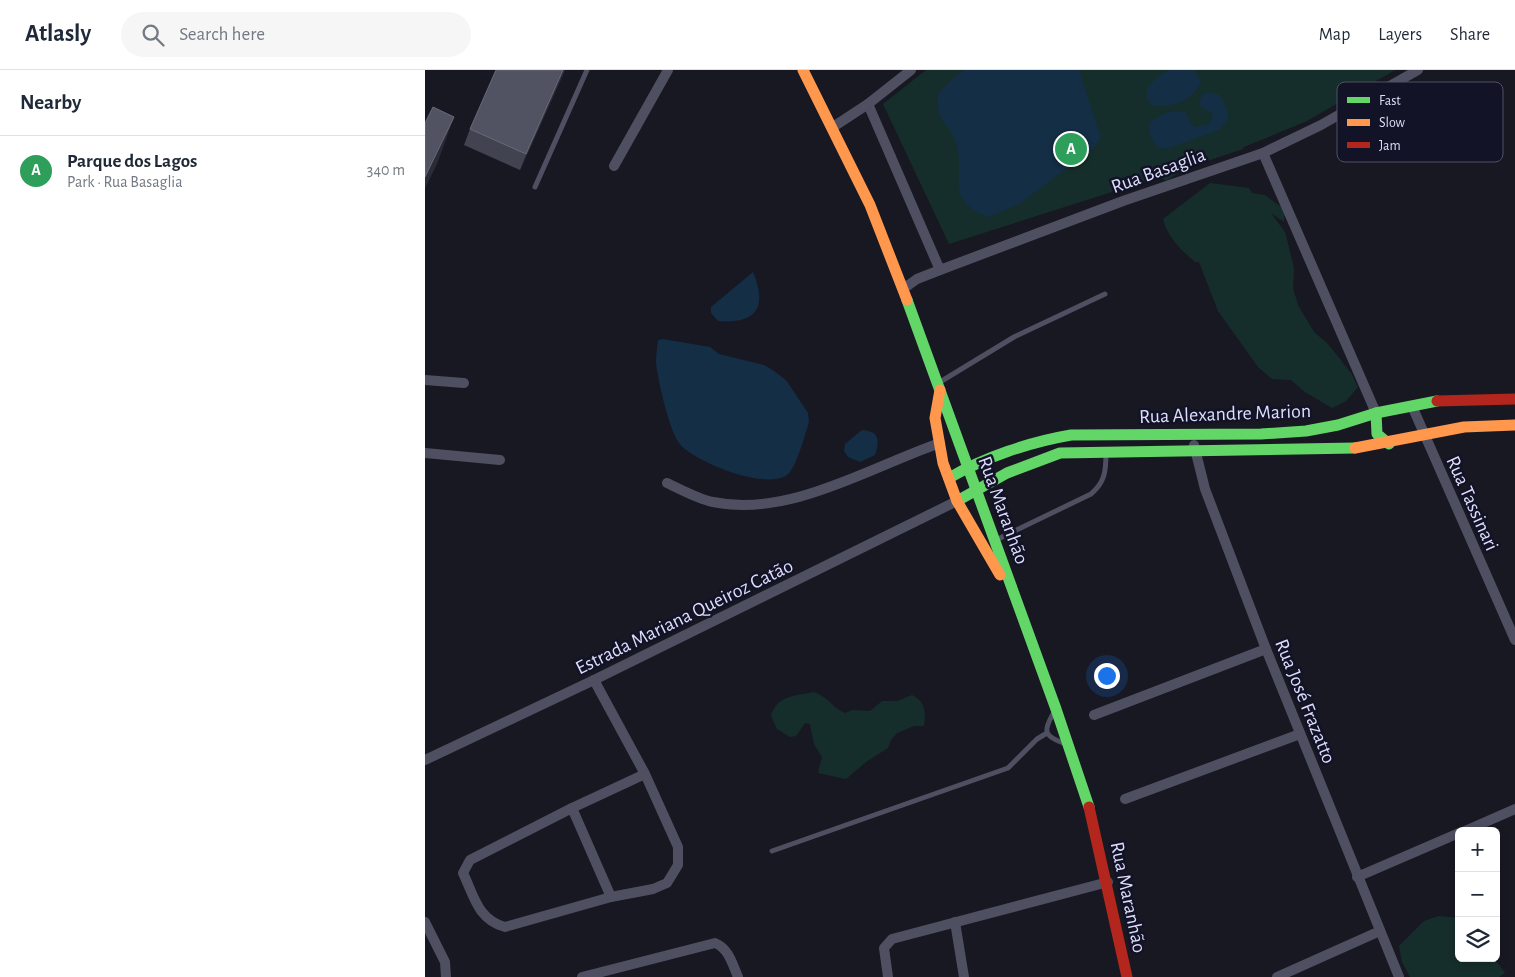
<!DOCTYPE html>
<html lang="en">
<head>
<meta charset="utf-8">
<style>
	body { margin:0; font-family:"Alegreya Sans",sans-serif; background:#f6f6f7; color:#1f2937 }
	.controls { position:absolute; right:15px; bottom:15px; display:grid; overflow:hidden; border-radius:8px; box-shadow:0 2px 8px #0003 }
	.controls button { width:45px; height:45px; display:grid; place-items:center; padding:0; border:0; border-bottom:1px solid #e0e1e3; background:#fff; color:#1f2937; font:25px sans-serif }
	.you { position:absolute; left:681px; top:605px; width:18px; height:18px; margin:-12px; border:4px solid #fff; border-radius:50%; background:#1a73e8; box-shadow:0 0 0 8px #1a73e833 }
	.badge { display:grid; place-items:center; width:32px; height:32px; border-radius:50%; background:#555b6d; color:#fff; font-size:16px; font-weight:700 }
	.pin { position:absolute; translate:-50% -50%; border:2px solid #fff; box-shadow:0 1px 5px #0006 }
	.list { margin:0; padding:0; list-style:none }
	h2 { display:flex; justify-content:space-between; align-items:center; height:65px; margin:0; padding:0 20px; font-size:21px }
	h2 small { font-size:16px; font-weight:400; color:#747a83 }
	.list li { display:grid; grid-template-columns:32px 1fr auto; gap:15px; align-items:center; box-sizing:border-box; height:70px; padding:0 20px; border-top:1px solid #e0e1e3 }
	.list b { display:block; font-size:19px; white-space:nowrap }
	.list p { margin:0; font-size:16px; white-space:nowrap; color:#747a83 }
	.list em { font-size:16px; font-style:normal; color:#747a83 }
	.icon { flex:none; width:28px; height:28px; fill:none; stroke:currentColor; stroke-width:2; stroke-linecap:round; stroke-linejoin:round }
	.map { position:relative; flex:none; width:1090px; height:907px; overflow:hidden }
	header { display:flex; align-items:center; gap:30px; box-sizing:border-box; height:70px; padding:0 25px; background:#fff; border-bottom:1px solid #e0e1e3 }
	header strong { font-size:24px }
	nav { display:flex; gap:28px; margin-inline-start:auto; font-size:18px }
	.search { width:350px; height:45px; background:#f6f6f7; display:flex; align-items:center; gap:12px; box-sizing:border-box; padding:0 18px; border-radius:28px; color:#747a83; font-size:19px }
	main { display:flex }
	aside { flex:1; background:#fff }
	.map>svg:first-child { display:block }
	.green { fill:#162e2b }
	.water { fill:#142e46 }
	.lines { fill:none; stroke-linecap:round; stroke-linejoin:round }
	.lane { stroke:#4e5062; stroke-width:5 }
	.street { stroke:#4e5062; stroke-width:10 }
	.fast { stroke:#63d668; stroke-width:11 }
	.slow { stroke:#ff974d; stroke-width:11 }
	.jam { stroke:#b3261e; stroke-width:11 }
	.wall { fill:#424350 }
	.shaded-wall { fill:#2a2b36 }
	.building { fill:#525362; stroke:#68697a }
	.labels { text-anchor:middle; stroke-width:5; stroke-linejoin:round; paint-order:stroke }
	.street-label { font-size:20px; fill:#dddefb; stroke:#131327 }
	.key { fill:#131327; stroke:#505067; stroke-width:1 }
	.key-label { font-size:14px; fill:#dddefb }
</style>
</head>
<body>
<header>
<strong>Atlasly</strong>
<div class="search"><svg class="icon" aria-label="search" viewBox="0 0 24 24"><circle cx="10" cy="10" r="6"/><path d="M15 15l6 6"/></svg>Search here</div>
<nav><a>Map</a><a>Layers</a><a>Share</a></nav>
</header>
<main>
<aside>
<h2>Nearby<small></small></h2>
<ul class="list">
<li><span class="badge" style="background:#2e9e5b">A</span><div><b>Parque dos Lagos</b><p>Park · Rua Basaglia</p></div><em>340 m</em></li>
</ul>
</aside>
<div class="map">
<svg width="1090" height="907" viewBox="0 0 1090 907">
	<rect width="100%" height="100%" fill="#181822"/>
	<g class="green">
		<polygon points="501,0 970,0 882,51 819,77 818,79 758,99 742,111 734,107 524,174 458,34"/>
		<path d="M785,113L824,118L827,123L840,125L859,139V152L846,143L860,162L869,198L868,218L873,235L889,262L903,274L926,303L933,317L921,331L907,338L880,322L866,310L847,309L833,297L793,241L774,192H770C756,180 743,168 738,149Z"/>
		<path d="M389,622C405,628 406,637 420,643L428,640L445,641L457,631H472L487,625C500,631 501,642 499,656H489L472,663L466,670L463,678L441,692L421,709L393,703L397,687L389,674L385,654L380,653L371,666L365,667L352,659L346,646C352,625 370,626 389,622Z"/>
		<polygon points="1014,846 1034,848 1034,888 1069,888 1080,903 1074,907 985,907 977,892 974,876 999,851"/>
	</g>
	<g class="water">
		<path d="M539,0H654L676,68L665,83L646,95L594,134L563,147C516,129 543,104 530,70C527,60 518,53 514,43C512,38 513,30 513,24L525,11Z"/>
		<path d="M744,0H769L776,12C767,31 747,38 727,36L722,28V18L734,6Z"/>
		<path d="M783,22L792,24L798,30L804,47L794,60L741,79L732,77L725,66L724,54C735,44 746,40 760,42L767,55L771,57L784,54L787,49V43L776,37L774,33L777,25Z"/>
		<path d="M328,202C343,238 331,254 293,251L286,243V237Z"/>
		<path d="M238,269L285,277L294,284L339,295L349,301L361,310L383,343L384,352C380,365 373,391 365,402C348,424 268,392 254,373C244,359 233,311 231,293C231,286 232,278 233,270Z"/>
		<path d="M437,360C454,361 455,370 450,385L435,392L423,387L419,381L420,374Z"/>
	</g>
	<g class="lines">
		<g class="lane">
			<polyline points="110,117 162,0"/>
			<polyline points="515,312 589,267 680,224"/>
			<path d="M571,470L666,424C680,412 681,401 681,383"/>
			<path d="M628,644C618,661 619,666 638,673"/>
			<polyline points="347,781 583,698 612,669 622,663"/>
		</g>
		<g class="street">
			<polyline points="443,34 515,200"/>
			<polyline points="408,57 443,34 486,0"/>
			<polyline points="838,83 951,343"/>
			<polyline points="189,96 243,0"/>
			<polyline points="478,219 492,209 515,200 698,131 838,83 896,55 993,0"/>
			<polyline points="0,310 39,313"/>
			<polyline points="987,336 1090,570"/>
			<polyline points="769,375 780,419 841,579 974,907"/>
			<polyline points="0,383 75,390"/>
			<path d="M242,413C257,420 273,429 288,432C364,448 445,397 515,373"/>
			<path d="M169,610L220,704L253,777V795L242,813L228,819L186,827L80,857C53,850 49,826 38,803L45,790L147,738L220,704"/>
			<polyline points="669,645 841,579"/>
			<polyline points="0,690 169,610 532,431"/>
			<polyline points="700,729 875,664"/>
			<polyline points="147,738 186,827"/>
			<polyline points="1040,761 1090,739"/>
			<polyline points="932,807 1034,763"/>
			<polyline points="0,852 20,892 21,907"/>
			<polyline points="530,852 539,907"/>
			<path d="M157,907L290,873C304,879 307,893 313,907"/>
			<polyline points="463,907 459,878 467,869 683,812"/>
			<polyline points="852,907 955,861"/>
		</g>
		<g class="fast">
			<polyline points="482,230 631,639 664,737"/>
			<polyline points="951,343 952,364 964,374"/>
			<path d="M524,408C560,387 605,372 646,365L836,364L881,361L913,355L951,343L1012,331"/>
			<polyline points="532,431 582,403 635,383 930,378"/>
		</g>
		<g class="slow">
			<polyline points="378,0 445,135 482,230"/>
			<polyline points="515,320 510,348 518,393 532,431 575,505"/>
			<polyline points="930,378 1039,357 1090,355"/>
		</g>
		<g class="jam">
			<polyline points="1012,331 1090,329"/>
			<polyline points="664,737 702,907"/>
		</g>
	</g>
	<polygon class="wall" points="140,0 95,100 39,75 45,59"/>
	<g class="shaded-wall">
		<polygon points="138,0 140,0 95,100 101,84"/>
		<polygon points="29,47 12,94 0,118 0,107"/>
	</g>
	<g class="building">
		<polygon points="71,0 138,0 101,84 45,59"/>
		<polygon points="8,37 29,47 0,107 0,53"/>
	</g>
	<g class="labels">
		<g class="street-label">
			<text transform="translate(733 100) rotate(-20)" y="7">Rua Basaglia</text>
			<text transform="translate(800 343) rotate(-2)" y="7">Rua Alexandre Marion</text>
			<text transform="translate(1048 433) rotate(66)" y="7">Rua Tassinari</text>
			<text transform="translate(579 440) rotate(70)" y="7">Rua Maranhão</text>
			<text transform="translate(259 546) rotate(-26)" y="7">Estrada Mariana Queiroz Catão</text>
			<text transform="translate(881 631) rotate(68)" y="7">Rua José Frazatto</text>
			<text transform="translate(704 827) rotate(78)" y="7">Rua Maranhão</text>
		</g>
	</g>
	<rect x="912" y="12" width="166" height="80" rx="8" class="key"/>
	<rect x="922" y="27" width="23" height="6" fill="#63d668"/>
	<rect x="922" y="49" width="23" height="7" fill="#ff974d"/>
	<rect x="922" y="72" width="23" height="6" fill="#b3261e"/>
	<g class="key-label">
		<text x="954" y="35">Fast</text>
		<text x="954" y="57">Slow</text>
		<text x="954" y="80">Jam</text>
	</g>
</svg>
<div class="controls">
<button>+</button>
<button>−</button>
<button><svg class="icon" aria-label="layers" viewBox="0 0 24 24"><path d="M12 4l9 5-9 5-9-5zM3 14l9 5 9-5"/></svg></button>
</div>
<div class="you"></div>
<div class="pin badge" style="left:646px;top:79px;background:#2e9e5b">A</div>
</div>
</main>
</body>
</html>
